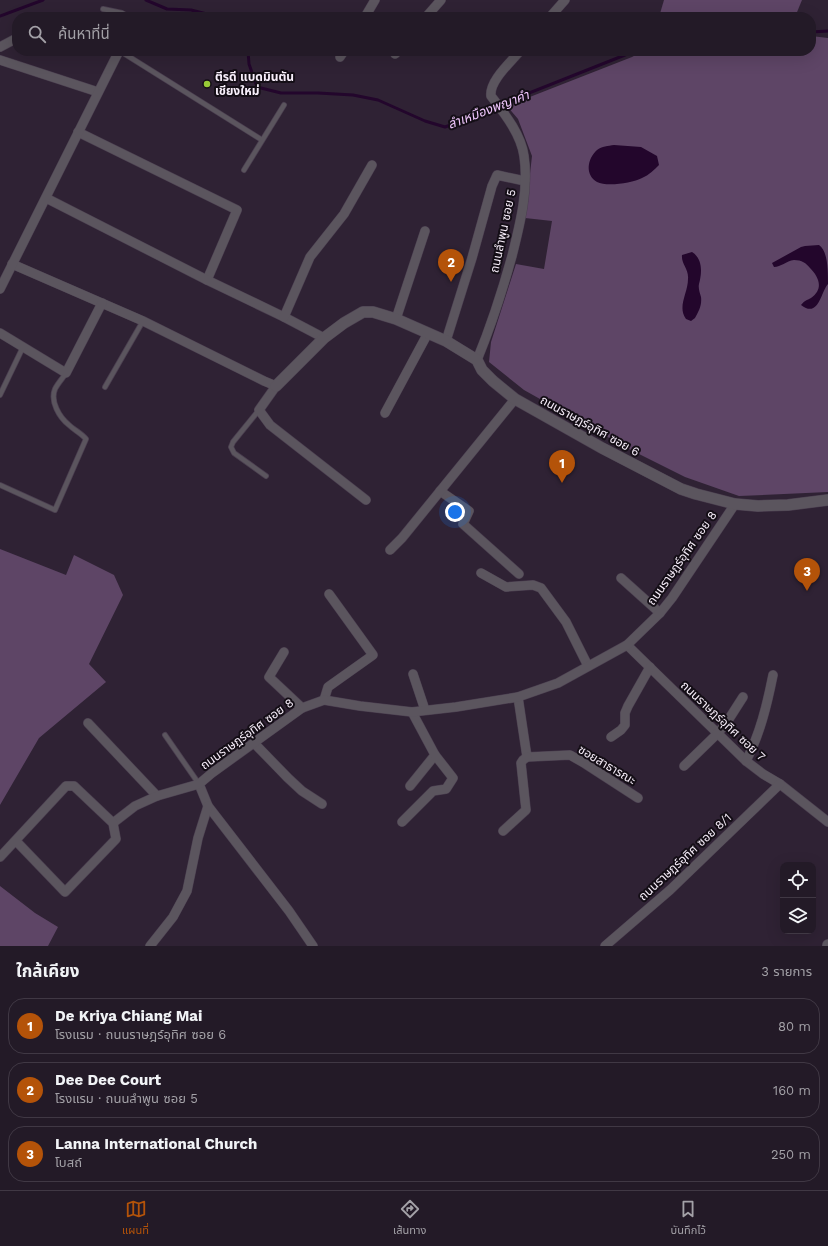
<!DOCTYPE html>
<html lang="th">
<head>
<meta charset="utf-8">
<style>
	body { margin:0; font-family:"Work Sans","Noto Sans Thai",sans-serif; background:#2b232f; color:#f1f3f6 }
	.controls { position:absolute; right:12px; bottom:12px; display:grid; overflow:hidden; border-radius:8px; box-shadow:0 4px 16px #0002 }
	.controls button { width:36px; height:36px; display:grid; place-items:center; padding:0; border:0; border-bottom:1px solid #403844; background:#231a27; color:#f1f3f6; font:20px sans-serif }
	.you { position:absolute; left:455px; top:512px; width:14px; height:14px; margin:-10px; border:3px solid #fff; border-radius:50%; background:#1a73e8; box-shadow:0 0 0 6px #1a73e833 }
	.badge { display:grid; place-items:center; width:26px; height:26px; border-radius:50%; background:#b45309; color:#fff; font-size:13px; font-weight:700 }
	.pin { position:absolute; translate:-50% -33px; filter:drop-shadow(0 1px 2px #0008) }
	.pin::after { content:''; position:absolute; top:21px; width:14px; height:12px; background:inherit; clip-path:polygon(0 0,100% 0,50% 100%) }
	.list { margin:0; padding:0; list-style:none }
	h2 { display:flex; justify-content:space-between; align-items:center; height:52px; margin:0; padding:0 16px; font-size:17px }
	h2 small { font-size:13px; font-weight:400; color:#a3a1a7 }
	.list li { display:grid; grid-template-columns:26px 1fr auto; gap:12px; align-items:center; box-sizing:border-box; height:56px; margin:0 8px 8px; padding:0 8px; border:1px solid #403844; border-radius:16px }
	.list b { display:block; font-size:15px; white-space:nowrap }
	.list p { margin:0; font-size:13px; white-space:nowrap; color:#a3a1a7 }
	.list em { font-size:13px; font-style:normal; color:#a3a1a7 }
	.icon { flex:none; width:22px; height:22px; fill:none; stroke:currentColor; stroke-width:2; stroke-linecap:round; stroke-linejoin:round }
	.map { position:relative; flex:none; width:828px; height:946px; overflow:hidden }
	.search { position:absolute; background:#231a27; box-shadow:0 4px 16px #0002; left:12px; right:12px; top:12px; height:44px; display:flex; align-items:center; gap:10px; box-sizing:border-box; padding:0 14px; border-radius:16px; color:#a3a1a7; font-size:15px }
	.sheet { height:244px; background:#231a27 }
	nav { display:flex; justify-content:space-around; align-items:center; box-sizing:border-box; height:56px; border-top:1px solid #403844; background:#231a27; font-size:11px; color:#a3a1a7 }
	nav a { display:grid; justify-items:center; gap:2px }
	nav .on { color:#b45309 }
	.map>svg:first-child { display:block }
	.green { fill:#5e4566 }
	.water { fill:#23062c }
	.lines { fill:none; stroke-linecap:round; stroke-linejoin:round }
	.stream { stroke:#23062c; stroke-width:3 }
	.service-casing { stroke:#4b3f50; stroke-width:6 }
	.minor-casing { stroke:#4b3f50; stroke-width:10 }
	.tertiary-casing { stroke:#4b3f50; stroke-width:12 }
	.service { stroke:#5b555e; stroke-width:4.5 }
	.minor { stroke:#5b555e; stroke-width:9 }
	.tertiary { stroke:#5b555e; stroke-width:11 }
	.poi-dot { fill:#98cb37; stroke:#140e16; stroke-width:1.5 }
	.labels { text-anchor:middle; stroke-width:4; stroke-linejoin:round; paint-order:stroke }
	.poi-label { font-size:12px; font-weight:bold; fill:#f8effb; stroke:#140e16; text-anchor:start }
	.street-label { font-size:12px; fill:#f8effb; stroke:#140e16 }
	.water-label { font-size:13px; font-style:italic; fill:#efc6fc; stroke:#140e16 }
</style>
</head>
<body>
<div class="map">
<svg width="828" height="946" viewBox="0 0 828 946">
	<rect width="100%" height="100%" fill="#2f2234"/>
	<g class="green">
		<polygon points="664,0 802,0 795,17 659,17"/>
		<polygon points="811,36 828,38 828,492 739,496 685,477 629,449 524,390 489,362 491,342 516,264 544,269 552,221 525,218 532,156 518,119 507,106 632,57 643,51 811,51"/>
		<polygon points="0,549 66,575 74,555 114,575 123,595 89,664 106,682 39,738 0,805"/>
		<polygon points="0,886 35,913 58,927 48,946 0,946"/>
	</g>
	<g class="water">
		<path d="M614,145L641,147L657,156L659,165C654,170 649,175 642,178C632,183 607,187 597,182C585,175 587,159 597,150C602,146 608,146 614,145Z"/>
		<path d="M819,245C828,251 828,271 828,284C821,291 819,319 801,305C804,301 807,300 811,298C824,289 819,277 810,268C806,263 802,260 794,260C786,261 781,267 774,267L772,263L801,247L805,246Z"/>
		<path d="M692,252C703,259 702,273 699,284C698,288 700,293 701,297C702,305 699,311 695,318L691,321L686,319C677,307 688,293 688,279C689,269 681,264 682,255Z"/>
	</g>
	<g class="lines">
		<g class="stream">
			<polyline points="146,0 167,9 191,10 219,17"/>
			<polyline points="0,16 43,0"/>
			<polyline points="811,32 828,31"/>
			<polyline points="248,51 249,64 257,87 281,93 318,93 353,95 378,100 425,121 445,127 470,118 489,109 635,51"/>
		</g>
		<g class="service-casing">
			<g id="service">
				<polyline points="103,9 122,13 129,17"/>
				<polyline points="120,51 262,140"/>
				<polyline points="244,170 284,105"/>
				<polyline points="105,387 143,321"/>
				<polyline points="0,395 23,347"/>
				<polyline points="259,410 233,442 231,447 234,453 266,476"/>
				<path d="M0,485L55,510L86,439C81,433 74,430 69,425C59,417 50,401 55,389C58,383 63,378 66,373"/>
				<polyline points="165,735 199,784"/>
			</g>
		</g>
		<g class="minor-casing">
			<g id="minor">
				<polyline points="365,17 375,0"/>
				<polyline points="426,17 441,0"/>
				<polyline points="550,17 565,0"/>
				<polyline points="0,47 17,38"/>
				<polyline points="395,54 398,51"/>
				<polyline points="340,57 344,51"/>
				<polyline points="0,60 98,92"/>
				<polyline points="78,132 237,210 207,280"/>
				<polyline points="46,198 207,280 284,317 324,338"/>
				<polyline points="12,264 143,321 264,381 276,386 259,410 270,425 366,500"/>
				<polyline points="0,289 119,51"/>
				<polyline points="284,317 310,257 344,214 372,165"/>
				<polyline points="396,319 425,231"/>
				<polyline points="0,333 66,373 102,303"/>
				<polyline points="446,341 472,258 492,186 497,175 525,181"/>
				<path d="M477,360C491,326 502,292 512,256C520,224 529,189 524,156C521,134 504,113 491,96C489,81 511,62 520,51"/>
				<polyline points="385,413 428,333"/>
				<polyline points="440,491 469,511 463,524 519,574"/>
				<polyline points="390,550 402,538 515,399"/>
				<polyline points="481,573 506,587 533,585 541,588 566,622 588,666"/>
				<polyline points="621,578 660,613"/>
				<polyline points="627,645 746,761 763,774 780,784 828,822"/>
				<polyline points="284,652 269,677 302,708"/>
				<polyline points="413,674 425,710"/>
				<polyline points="518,697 527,757 570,755 584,763 638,798"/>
				<polyline points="324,700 328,687 373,655 329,594"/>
				<polyline points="88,723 157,796"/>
				<polyline points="611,737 621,730 625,725 625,713 628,706 650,667"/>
				<polyline points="254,743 288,778 302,791 322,804"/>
				<path d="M746,761C760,734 767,705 773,675"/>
				<polyline points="684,766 718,733 727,722 743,697"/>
				<polyline points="199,784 208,806 289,911 313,946"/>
				<polyline points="410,786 435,755"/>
				<polyline points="402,822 433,791 446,789 453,778 435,755 412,712"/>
				<polyline points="113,823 135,806 157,796 199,784 212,773 302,708 324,700 360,706 412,712 456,707 518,697 558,683 627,645 660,613 672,598 735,504"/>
				<polyline points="503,831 526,810 521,763 523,760 527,757"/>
				<polyline points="0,857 66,786 74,786 113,823 116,839 65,892 16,841"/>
				<polyline points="150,946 173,917 187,891 198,838 208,806"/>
				<polyline points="605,946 670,890 780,784"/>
			</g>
		</g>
		<g class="tertiary-casing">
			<g id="tertiary">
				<polyline points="276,386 324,338 344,323 363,312 373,312 396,319 446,341 477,360 482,370 493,381 515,399 602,448 681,489 696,494 735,504 758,506 788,505 828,500"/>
				<polyline points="828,946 828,945"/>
			</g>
		</g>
		<use href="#service" class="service"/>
		<use href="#minor" class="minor"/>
		<use href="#tertiary" class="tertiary"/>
	</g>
	<circle class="poi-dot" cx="207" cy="84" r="4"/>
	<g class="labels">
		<g class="poi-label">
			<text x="215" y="81">ตีรดี แบดมินตัน<tspan x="215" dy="14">เชียงใหม่</tspan></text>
		</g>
		<g class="street-label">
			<text transform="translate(503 231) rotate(-78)" y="4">ถนนลำพูน ซอย 5</text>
			<text transform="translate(590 426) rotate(29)" y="4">ถนนราษฎร์อุทิศ ซอย 6</text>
			<text transform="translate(682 558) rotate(-55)" y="4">ถนนราษฎร์อุทิศ ซอย 8</text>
			<text transform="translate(723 721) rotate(43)" y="4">ถนนราษฎร์อุทิศ ซอย 7</text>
			<text transform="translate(247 734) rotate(-36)" y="4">ถนนราษฎร์อุทิศ ซอย 8</text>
			<text transform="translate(607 765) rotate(31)" y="4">ซอยสาธารณะ</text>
			<text transform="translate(685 857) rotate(-43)" y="4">ถนนราษฎร์อุทิศ ซอย 8/1</text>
		</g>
		<g class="water-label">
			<text transform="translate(488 109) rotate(-21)" y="5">ลำเหมืองพญาคำ</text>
		</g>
	</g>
</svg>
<div class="controls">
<button><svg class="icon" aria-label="locate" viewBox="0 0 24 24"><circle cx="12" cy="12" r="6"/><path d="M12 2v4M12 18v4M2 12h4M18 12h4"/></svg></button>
<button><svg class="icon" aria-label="layers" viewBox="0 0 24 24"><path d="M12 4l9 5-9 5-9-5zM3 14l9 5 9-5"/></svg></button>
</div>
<div class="you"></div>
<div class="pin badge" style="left:562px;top:483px">1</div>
<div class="pin badge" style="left:451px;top:282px">2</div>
<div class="pin badge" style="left:807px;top:591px">3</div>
<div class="search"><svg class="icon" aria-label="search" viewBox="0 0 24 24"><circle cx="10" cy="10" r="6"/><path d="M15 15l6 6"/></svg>ค้นหาที่นี่</div>
</div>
<section class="sheet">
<h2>ใกล้เคียง<small>3 รายการ</small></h2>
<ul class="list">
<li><span class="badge">1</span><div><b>De Kriya Chiang Mai</b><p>โรงแรม · ถนนราษฎร์อุทิศ ซอย 6</p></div><em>80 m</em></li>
<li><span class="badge">2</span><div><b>Dee Dee Court</b><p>โรงแรม · ถนนลำพูน ซอย 5</p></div><em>160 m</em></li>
<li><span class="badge">3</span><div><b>Lanna International Church</b><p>โบสถ์</p></div><em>250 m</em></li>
</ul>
</section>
<nav>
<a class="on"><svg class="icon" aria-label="map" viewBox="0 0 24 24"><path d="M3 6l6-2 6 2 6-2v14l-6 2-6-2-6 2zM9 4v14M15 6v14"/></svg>แผนที่</a>
<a><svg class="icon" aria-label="directions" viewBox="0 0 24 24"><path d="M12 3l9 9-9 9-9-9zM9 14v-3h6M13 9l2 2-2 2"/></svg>เส้นทาง</a>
<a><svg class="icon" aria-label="saved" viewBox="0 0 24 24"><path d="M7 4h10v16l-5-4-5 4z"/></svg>บันทึกไว้</a>
</nav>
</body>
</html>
